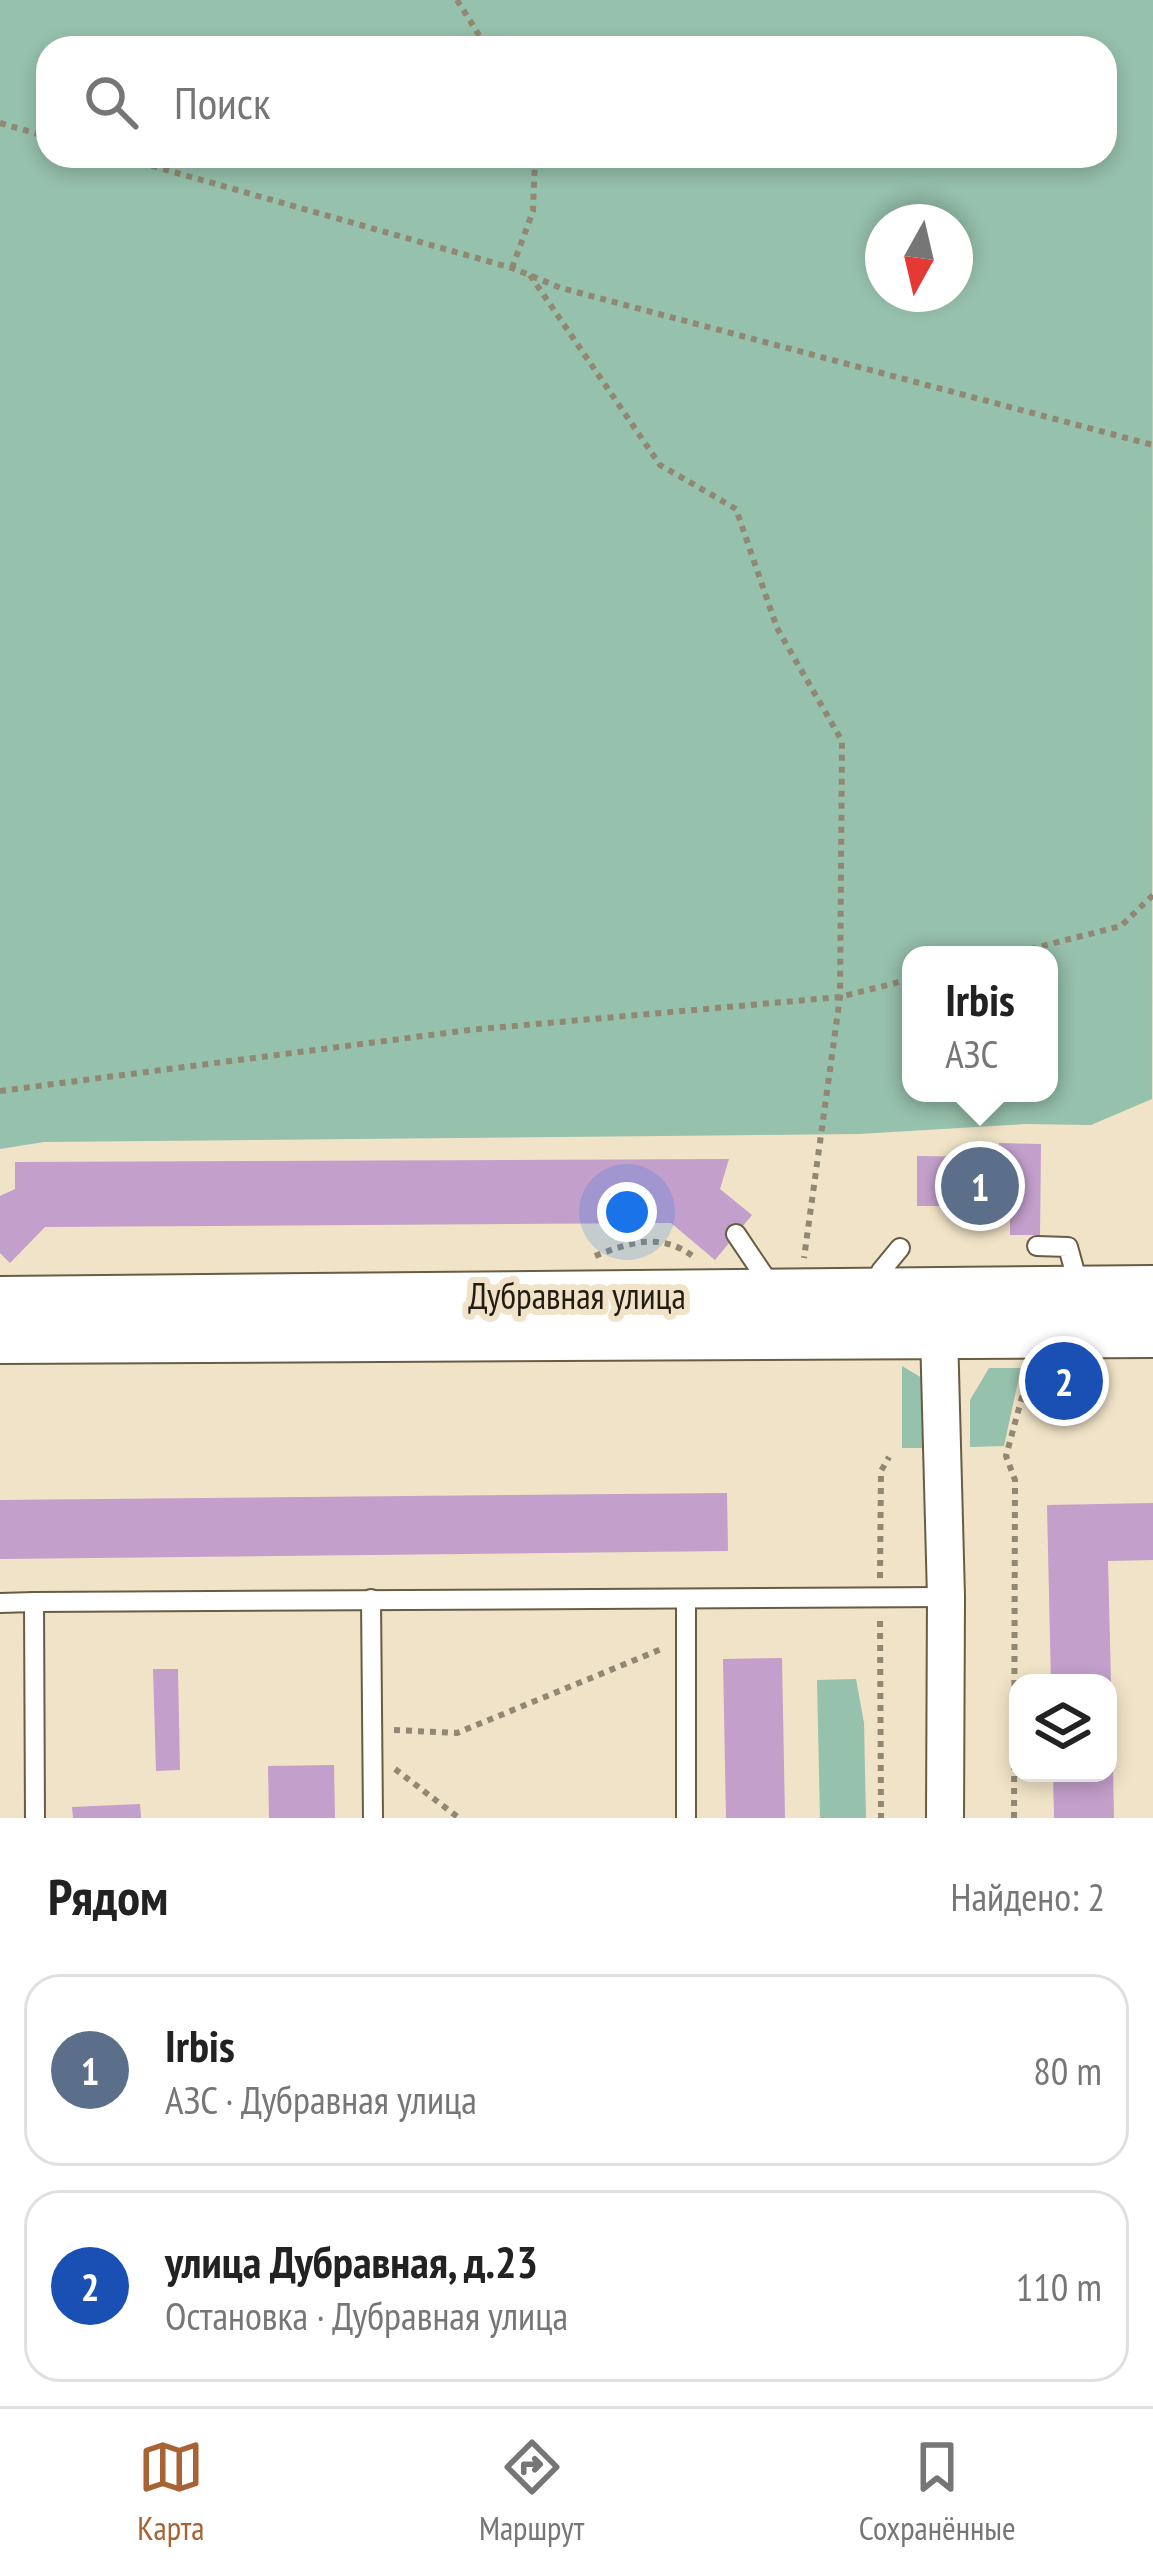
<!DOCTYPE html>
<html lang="ru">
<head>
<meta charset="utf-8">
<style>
	body { margin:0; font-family:"PT Sans Narrow",sans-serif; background:#f2f2f2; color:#222 }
	.controls { position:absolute; right:36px; bottom:36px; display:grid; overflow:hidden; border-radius:24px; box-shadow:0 6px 18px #0003 }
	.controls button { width:108px; height:108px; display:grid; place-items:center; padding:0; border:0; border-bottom:3px solid #e0e0e0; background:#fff; color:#222; font:60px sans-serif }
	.compass { position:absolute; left:865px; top:204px; width:108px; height:108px; border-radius:50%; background:#fff; box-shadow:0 6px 18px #0003; rotate:188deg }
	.you { position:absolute; left:627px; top:1212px; width:42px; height:42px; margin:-30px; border:9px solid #fff; border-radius:50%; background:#1a73e8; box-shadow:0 0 0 18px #1a73e833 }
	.badge { display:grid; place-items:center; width:78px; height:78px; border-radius:50%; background:#a76333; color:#fff; font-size:39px; font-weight:700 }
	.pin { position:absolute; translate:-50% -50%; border:6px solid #fff; box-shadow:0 3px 12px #0006 }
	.popup { position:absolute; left:902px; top:946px; width:156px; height:156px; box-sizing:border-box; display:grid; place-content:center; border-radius:24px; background:#fff; filter:drop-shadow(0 3px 9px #0005); font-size:39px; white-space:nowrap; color:#767676 }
	.popup b { font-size:45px; color:#222 }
	.popup::after { content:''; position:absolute; left:50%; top:100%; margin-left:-24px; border:24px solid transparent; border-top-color:#fff }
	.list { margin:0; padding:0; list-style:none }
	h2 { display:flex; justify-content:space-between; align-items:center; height:156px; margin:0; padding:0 48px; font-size:51px }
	h2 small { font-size:39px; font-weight:400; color:#767676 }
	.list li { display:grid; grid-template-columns:78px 1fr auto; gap:36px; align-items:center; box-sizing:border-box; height:192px; margin:0 24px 24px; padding:0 24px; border:3px solid #e0e0e0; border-radius:36px }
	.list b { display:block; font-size:45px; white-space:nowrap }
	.list p { margin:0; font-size:39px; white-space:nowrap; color:#767676 }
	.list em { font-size:39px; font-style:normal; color:#767676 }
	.icon { flex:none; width:66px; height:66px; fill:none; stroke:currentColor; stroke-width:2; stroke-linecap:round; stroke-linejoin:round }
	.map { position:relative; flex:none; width:1153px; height:1818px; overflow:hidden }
	.search { position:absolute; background:#fff; box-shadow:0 6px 18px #0003; left:36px; right:36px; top:36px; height:132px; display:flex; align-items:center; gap:30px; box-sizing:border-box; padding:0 42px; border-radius:36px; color:#767676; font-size:45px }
	.sheet { height:588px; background:#fff }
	nav { display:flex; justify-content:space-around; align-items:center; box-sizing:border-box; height:168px; border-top:3px solid #e0e0e0; background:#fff; font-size:33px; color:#767676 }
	nav a { display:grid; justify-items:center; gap:6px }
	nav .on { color:#a76333 }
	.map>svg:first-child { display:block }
	.green { fill:#96c1ac; fill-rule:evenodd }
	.building { fill:#c39fcb }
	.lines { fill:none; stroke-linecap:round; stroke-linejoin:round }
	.lane-casing { stroke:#685d44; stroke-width:22 }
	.street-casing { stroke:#685d44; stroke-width:40 }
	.secondary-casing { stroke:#685d44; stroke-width:52 }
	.path { stroke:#918874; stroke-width:6; stroke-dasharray:6 6; stroke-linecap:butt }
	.lane { stroke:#fff; stroke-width:18 }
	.street { stroke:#fff; stroke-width:36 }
	.secondary { stroke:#fff; stroke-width:48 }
	.labels { text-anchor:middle; stroke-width:12; stroke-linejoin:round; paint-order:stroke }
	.street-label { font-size:36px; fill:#221d13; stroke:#f0e3c7 }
</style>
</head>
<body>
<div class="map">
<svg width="1153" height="1818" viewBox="0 0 1153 1818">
	<rect width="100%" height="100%" fill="#f0e3c7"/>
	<g class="green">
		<path d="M0,0H1153L1152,1099L1091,1125L1025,1124L859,1134L44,1142L0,1149ZM1105,48V156H48V48ZM955,222V294H883V222ZM911,955H1049V1093H911Z"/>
		<polygon points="902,1366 922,1378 929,1448 902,1448"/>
		<polygon points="989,1368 1021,1368 1004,1446 970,1447 970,1400"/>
		<polygon points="856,1679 864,1723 866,1818 820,1818 817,1680"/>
	</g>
	<g class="building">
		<polygon points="999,1143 1041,1144 1040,1235 1010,1235 1010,1177 971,1176 971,1206 917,1206 917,1156 999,1157"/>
		<polygon points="729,1159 720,1189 752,1215 715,1260 671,1223 45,1227 10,1263 0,1253 0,1196 15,1189 15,1162"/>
		<polygon points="727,1493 728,1551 0,1559 0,1500"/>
		<polygon points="1153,1503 1153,1560 1108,1561 1111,1683 1051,1683 1047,1505"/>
		<polygon points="782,1658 785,1818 726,1818 723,1659"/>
		<polygon points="153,1669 178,1669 180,1770 156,1771"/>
		<polygon points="1108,1715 1112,1715 1114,1818 1054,1818 1053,1773 1108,1773"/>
		<polygon points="334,1765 335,1818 269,1818 268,1766"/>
		<polygon points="140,1804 141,1818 73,1818 72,1807"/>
	</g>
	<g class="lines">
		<g class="lane-casing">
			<g id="lane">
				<polyline points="736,1234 771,1286"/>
				<polyline points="1037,1246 1068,1247 1079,1287"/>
				<polyline points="875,1289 881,1271 900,1248"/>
				<polyline points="371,1599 373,1818"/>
				<polyline points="0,1603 34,1602"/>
				<polyline points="35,1818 34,1602 946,1597"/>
				<polyline points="686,1818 686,1600"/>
			</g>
		</g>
		<g class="street-casing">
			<polyline id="street" points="939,1333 946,1597 945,1818"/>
		</g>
		<g class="secondary-casing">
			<g id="secondary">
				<polyline points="0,1301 1153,1290"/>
				<polyline points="0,1339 1153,1333"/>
			</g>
		</g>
		<g class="path">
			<polyline points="457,0 487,48"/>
			<polyline points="0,123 48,137"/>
			<polyline points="117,156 512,268 561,288 1153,445"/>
			<polyline points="512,268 533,211 535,156"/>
			<polyline points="530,275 660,465 736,509 777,628 842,741 840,997 804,1258"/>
			<polyline points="1007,955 1121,926 1153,895"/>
			<polyline points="0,1091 469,1030 840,997 911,979"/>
			<path d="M595,1256C631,1242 661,1232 694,1257"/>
			<polyline points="880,1578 881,1471 889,1457"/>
			<polyline points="880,1621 881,1818"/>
			<polyline points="394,1730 457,1733 664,1648"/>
			<polyline points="395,1769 459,1818"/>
			<polyline points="1014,1818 1015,1480 1006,1456 1028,1375 1102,1375"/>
		</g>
		<use href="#lane" class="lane"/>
		<use href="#street" class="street"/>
		<use href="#secondary" class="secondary"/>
	</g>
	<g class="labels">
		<g class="street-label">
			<text x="577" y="1309">Дубравная улица</text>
		</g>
	</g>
</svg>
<div class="controls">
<button><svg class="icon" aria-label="layers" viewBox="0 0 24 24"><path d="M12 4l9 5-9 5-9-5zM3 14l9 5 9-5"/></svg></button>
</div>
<svg class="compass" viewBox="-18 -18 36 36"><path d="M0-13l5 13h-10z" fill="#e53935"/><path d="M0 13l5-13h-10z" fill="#767676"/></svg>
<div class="you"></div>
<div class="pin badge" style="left:980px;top:1186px;background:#5c6f8a">1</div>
<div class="popup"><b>Irbis</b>АЗС</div>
<div class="pin badge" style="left:1064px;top:1381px;background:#1a4fb4">2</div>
<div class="search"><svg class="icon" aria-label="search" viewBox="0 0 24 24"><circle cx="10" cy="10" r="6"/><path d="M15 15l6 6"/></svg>Поиск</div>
</div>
<section class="sheet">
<h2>Рядом<small>Найдено: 2</small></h2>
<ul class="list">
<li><span class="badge" style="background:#5c6f8a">1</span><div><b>Irbis</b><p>АЗС · Дубравная улица</p></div><em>80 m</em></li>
<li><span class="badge" style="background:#1a4fb4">2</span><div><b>улица Дубравная, д.23</b><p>Остановка · Дубравная улица</p></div><em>110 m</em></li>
</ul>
</section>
<nav>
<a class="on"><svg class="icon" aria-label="map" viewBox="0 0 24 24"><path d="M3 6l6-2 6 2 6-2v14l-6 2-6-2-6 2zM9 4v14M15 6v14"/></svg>Карта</a>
<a><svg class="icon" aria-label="directions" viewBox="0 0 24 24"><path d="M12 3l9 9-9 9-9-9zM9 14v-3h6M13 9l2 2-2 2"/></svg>Маршрут</a>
<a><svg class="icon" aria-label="saved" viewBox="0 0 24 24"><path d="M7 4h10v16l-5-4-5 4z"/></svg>Сохранённые</a>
</nav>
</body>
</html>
